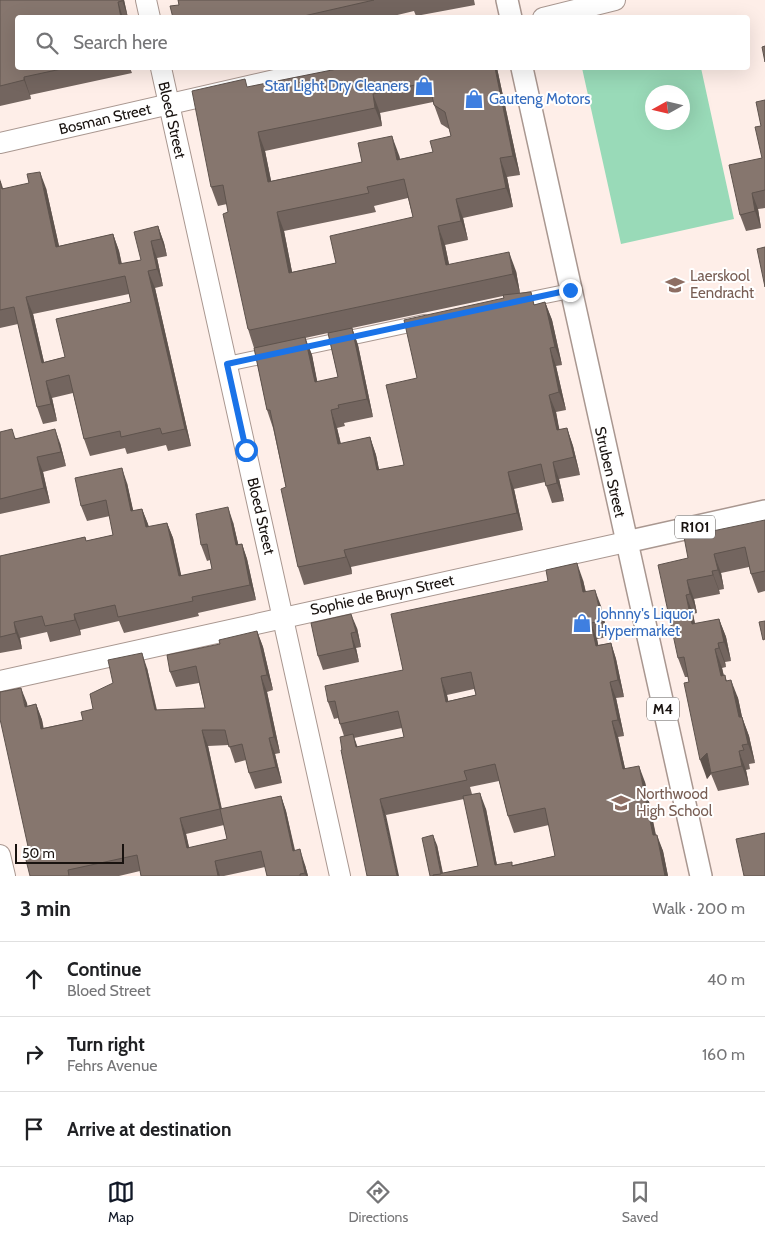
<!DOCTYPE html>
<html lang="en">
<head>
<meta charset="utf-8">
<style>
	body { margin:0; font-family:Cabin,sans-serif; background:#f6f6f6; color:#202124 }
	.compass { position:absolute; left:645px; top:85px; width:45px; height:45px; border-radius:50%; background:#fff; box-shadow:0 5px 20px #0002; rotate:262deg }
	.scale { position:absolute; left:15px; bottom:12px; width:109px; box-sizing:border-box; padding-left:5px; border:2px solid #18120f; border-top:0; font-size:14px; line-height:18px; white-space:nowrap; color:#18120f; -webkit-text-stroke:4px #fff; paint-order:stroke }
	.stop { position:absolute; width:15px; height:15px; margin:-11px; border:4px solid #1a73e8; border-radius:50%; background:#fff }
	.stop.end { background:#1a73e8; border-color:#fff; box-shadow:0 1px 5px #0008 }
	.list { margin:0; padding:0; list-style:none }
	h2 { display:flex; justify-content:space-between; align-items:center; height:65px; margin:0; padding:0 20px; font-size:21px }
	h2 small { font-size:16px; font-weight:400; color:#757577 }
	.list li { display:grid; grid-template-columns:32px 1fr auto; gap:15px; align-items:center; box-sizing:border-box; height:75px; padding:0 20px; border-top:1px solid #e0e0e0 }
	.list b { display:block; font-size:19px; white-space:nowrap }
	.list p { margin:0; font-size:16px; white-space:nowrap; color:#757577 }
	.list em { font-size:16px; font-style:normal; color:#757577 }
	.icon { flex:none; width:28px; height:28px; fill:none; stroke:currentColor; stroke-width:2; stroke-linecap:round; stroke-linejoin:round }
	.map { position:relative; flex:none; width:765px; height:876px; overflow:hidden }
	.search { position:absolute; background:#fff; box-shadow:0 5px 20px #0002; left:15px; right:15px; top:15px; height:55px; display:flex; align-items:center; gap:12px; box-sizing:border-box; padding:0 18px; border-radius:5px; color:#757577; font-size:19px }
	.sheet { height:290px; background:#fff }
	nav { display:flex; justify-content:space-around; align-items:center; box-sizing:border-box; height:70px; border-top:1px solid #e0e0e0; background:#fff; font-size:14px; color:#757577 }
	nav a { display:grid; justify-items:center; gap:2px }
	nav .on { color:#111827 }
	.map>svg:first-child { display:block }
	.green { fill:#99dab8; fill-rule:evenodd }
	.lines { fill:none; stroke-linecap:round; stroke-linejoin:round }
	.street-casing { stroke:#a99790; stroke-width:16 }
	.secondary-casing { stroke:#a99790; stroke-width:22 }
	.primary-casing { stroke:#a99790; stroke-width:24 }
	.street { stroke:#fff; stroke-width:14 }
	.secondary { stroke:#fff; stroke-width:20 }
	.primary { stroke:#fff; stroke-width:21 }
	.wall { fill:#73655f; fill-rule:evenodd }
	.shaded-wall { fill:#5e534d }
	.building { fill:#86766e; stroke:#5e534d; fill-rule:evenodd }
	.route { stroke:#1a73e8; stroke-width:6 }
	.labels { text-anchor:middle; stroke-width:4; stroke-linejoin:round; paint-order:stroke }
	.shield { fill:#fff; stroke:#5d5957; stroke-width:1 }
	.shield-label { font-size:14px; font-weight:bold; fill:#18120f }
	.shop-label { font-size:15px; fill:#366cbe; stroke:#fff; text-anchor:start }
	.street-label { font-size:15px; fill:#18120f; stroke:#fff }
	.education-label { font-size:15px; fill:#785e54; stroke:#fff; text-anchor:start }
</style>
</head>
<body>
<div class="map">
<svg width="765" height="876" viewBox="0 0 765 876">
	<rect width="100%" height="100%" fill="#feeee8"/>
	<path class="green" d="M582,68H701L734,219L621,244ZM652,92H682V122H652Z"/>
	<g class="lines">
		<g class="street-casing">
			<g id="street">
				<polyline points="516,302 570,291"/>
				<polyline points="227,364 424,322"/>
			</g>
		</g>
		<g class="secondary-casing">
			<g id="secondary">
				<polyline points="146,0 150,18"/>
				<polyline points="543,18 615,0"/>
				<polyline points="161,68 340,876"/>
				<polyline points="0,143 327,68"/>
				<polyline points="0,681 626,542"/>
				<polyline points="0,855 5,876"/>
			</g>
		</g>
		<g class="primary-casing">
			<g id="primary">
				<polyline points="507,0 511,18"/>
				<polyline points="522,68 701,876"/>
				<polyline points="626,542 765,511"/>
			</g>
		</g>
		<use href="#street" class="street"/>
		<use href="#secondary" class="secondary"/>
		<use href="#primary" class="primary"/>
	</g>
	<g class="wall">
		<polygon points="0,0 124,0 128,18 18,18 18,68 130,68 132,73 30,95 31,99 0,106"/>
		<polygon points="178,0 474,0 475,5 416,16 414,11 385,18 173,18 179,5"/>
		<path d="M497,68L520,175L507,177L513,207L463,218L468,240L445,245L449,264L516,271L520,293L535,305L545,302L552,320L562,365L556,366L566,410L556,412L559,430L567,428L573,446L580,475L559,479L564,501L552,503L545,482L514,489L523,530L351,567L352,574L304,585L298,567L286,487L273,428L267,410L254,348L248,329L227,204L218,206L211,187L248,87ZM433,102L441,124L449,129L451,136L433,152L400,159L399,155L271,181L265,151L382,126L380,113ZM408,198L413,217L336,263L292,272L284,231L376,212L374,206ZM503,296L504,298L417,378L404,465L379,470L376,455L370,437L341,444L337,428L345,426L344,423L373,417L358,345L352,328ZM328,333L338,377L317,382L312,355L305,338Z"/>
		<polygon points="765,100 765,208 758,209 761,228 746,231 740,215 762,158 761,126"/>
		<path d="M0,179L3,188H46L59,246L113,234L119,251L122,264L141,260L158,226L164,243L167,256L157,258L163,286L155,288L191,446L168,451L166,445L127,454L125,448L90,456L84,439L73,393L52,398L57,421L43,424L37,407L18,324L0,328ZM129,294L131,302L65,357L44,362L33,314Z"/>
		<polygon points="0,432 16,438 60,443 66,466 43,472 50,503 0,514"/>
		<polygon points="127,483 133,511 142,509 149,527 167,523 173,538 181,576 212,569 210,560 207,561 201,545 233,522 238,544 242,544 247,559 256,600 198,613 199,616 124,633 119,621 80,630 81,635 50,642 47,632 20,638 22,649 0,653 0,556 85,537 86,541 113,535 110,516 87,521 81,506"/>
		<polygon points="765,520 765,591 758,593 751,574 749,567 721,573 724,589 719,590 720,594 694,599 697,613 693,614 695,624 719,619 726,637 731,661 725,662 726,667 722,668 724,676 738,698 742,717 749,736 755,763 749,764 750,769 746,770 749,785 718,791 711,774 707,779 688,677 685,677 678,658 688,558"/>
		<path d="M583,580L586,592L601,606L608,637L597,639L598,645L611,643L616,659L624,697L616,698L624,736L618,737L625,769L645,782L656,835L663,851L668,876H430L437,845L443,873L478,866L464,799L386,815L342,750L344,736L338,718L334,719L328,702L403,670ZM474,689L476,695L448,701L447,695ZM402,728L404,737L357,747L354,738ZM499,781L508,816L514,833L549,825L555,856L513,865H497L486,809L472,794L470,787Z"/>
		<polygon points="357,628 361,647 356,648 359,662 323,670 318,656"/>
		<path d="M257,631L263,647L273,690L267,692L280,753L275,754L282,783L255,789L249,773L246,760L235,763L229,745L208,746L222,809L281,796L286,811L295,850L305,865L308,876H267L265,867L224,876H141L140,871L119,876H30L27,703V706L36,704L42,720L43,728L83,720L93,709L147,668L157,710L205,708L199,683L176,687L170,672L220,644ZM224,825L227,839L189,848L186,834Z"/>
	</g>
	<g class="shaded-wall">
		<polygon points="122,0 124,0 128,18"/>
		<polygon points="118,2 123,18 121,18"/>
		<polygon points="495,68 497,68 520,175 513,156"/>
		<polygon points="24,77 30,95 31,99 24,80"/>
		<polygon points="373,94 380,113 382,126 375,108"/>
		<polygon points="258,132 265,151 275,200 268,182"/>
		<polygon points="392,136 399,155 404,178 397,160"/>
		<polygon points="500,158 507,177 513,207 506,188"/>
		<polygon points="40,172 46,188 63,264 56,247"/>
		<polygon points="752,193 758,209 761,228 755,211"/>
		<polygon points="456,199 463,218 468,240 461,221"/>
		<polygon points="277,212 284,231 296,292 289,273"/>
		<polygon points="158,226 164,243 167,256 161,239"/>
		<polygon points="438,226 445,245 453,284 446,265"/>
		<polygon points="113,234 119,251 124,276 119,264"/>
		<polygon points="151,241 157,258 163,286 157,269"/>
		<polygon points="509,252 516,271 520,293 513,274"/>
		<polygon points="148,271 155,288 191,446 185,429"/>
		<polygon points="26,297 33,314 48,380 42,363"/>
		<polygon points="545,302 552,320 562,365 555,347"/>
		<polygon points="352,328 358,345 373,417 367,399"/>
		<polygon points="305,337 312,355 321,400 315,382"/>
		<polygon points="550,348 556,366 566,410 559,392"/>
		<polygon points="46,381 52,398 57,421 51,404"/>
		<polygon points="549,395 556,412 563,448 557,430"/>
		<polygon points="331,410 337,428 345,462 338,444"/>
		<polygon points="567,428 573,446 580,475 574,457"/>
		<polygon points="55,429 60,443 66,466 61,452"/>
		<polygon points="370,437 376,455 383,488 377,470"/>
		<polygon points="37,457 43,472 50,503 44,488"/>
		<polygon points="553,462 559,479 564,501 557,483"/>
		<polygon points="122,468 127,483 137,527 131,511"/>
		<polygon points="508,472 514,489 523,530 517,513"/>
		<polygon points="228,507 233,522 242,560 236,545"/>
		<polygon points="142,509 148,524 152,543 146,527"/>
		<polygon points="167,523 173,538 185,592 179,576"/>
		<polygon points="242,544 247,559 256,600 250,585"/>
		<polygon points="344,550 351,567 352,574 346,557"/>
		<polygon points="714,554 721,573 724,589 718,570"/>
		<polygon points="577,563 583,580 589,608 583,592"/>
		<polygon points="712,571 719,590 720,594 713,575"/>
		<polygon points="687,580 694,599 697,613 690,594"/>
		<polygon points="595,590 601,606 608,637 602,621"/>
		<polygon points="686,595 693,614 699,643 692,624"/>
		<polygon points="74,614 80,630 81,635 75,620"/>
		<polygon points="351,614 357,628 361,647 356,632"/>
		<polygon points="719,619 726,637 731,661 724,642"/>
		<polygon points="14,622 20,638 22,649 16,633"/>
		<polygon points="591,623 597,639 602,662 596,646"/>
		<polygon points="257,631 263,647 273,690 267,675"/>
		<polygon points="351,633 356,648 359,662 354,648"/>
		<polygon points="611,643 616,659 624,697 618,680"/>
		<polygon points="718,643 725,662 726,667 719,648"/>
		<polygon points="715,649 722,668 728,695 721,676"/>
		<polygon points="142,653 147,668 160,726 155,710"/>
		<polygon points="261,676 267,692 280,753 274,737"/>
		<polygon points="441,678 447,695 452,718 446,702"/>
		<polygon points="731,680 738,698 746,736 739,717"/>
		<polygon points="610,682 616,698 624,736 618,720"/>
		<polygon points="21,688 27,703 30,722 25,707"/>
		<polygon points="36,704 42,720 47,744 41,729"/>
		<polygon points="742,717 749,736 755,763 748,744"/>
		<polygon points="612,721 618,737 629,786 623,769"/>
		<polygon points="202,730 208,746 225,825 220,809"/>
		<polygon points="353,734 359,751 356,747"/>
		<polygon points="269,738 275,754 282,783 276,767"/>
		<polygon points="739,751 746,770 749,785 742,766"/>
		<polygon points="707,753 711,774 707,779 700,760"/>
		<polygon points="639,766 645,782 659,852 653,835"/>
		<polygon points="480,793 486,809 499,876 495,865"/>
		<polygon points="281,796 286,811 298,867 293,851"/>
		<polygon points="380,799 386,815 399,876 397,876"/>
		<polygon points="180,818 186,834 193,864 187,848"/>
		<polygon points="433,835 437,845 443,876 442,876"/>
		<polygon points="657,835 663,851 668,876 665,876"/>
		<polygon points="300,849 305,865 308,876 306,876 305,873"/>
		<polygon points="215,861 220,876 218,876"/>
	</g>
	<g class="building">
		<polygon points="0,0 122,0 122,1 118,2 121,18 18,18 18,68 66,68 24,77 24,80 0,86"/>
		<polygon points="178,0 374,0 295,18 173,18 170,6 179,5"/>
		<polygon points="765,46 765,62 762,47"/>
		<path d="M342,68H495L513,156L500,158L506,188L456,199L461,221L438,226L446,265L509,252L513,274L250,330L248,329L223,214L228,212L223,185L211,187L192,91L245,79L247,87ZM429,82L434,105L445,112L451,136L430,141L433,152L397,160L392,136L358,143L362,162L268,182L258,132L375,108L373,94ZM404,179L413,217L330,236L336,263L289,273L277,212L369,193L367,187Z"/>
		<polygon points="765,100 765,190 752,193 755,211 740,215 729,165 762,158 755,127 761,126 756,102"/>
		<path d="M40,172L56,247L113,234L119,264L141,260L134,232L158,226L161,239L151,241L157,269L148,271L185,429L162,434L160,428L121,437L120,431L84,439L69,375L46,381L51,404L37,407L14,307L0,310V181L2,189L29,183L27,174ZM125,276L131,302L56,319L65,357L42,363L26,297Z"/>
		<polygon points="765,247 765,287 757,249"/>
		<polygon points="531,292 534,305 545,302 555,347 550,348 559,392 549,395 557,430 567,428 574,457 553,462 557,483 546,486 541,464 508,472 517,513 344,550 346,557 298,567 281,489 286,487 270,410 267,410 254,348 305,337 315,382 338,377 328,333 352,328 367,399 338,405 339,408 331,410 338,444 370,437 377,470 404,465 386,385 417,378 404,320 504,298 503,295"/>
		<polygon points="12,429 15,439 55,429 61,452 37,457 44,488 0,499 0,432"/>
		<polygon points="122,468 131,511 142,509 146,527 167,523 179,576 212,569 207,544 201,545 196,514 228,507 236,545 242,544 250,585 192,597 193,601 118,617 115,605 74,614 75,620 45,626 42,616 14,622 16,633 0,637 0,556 85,537 86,541 113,535 106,500 81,506 75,478"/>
		<polygon points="765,520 765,571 751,574 745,547 714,554 718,570 712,571 713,575 687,580 690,594 686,595 692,624 719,619 724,642 718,643 719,648 715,649 721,676 725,675 726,681 731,680 739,717 742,717 748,744 742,745 744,750 739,751 742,766 711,773 707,753 700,760 684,683 689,682 684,657 678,658 658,565 688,558 684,537"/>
		<path d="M577,563L583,592L595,590L602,621L591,623L596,646L611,643L618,680L610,682L618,720L612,721L623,769L639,766L653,835H657L665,876H433V875L478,866L463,796L480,793L495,865L512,862V866L555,856L545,808L508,816L495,764L464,771L467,780L380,799L397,876H367L341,750H342L340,737L353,734L356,747L404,737L398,711L340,724L335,701L328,702L325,686L403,670L391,614L548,581L546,570ZM471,672L476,695L446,702L441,678Z"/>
		<polygon points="351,614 356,632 351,633 354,648 318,656 311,623"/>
		<polygon points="765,621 765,639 763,640 759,622"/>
		<polygon points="257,631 267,675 261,676 274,737 269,738 276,767 249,773 242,744 229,747 225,730 202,730 220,809 180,818 187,848 227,839 220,809 281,796 293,851 300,849 305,873 300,874 300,876 267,876 261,851 215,861 218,876 141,876 137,855 68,870 69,876 30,876 24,852 29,851 0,719 0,692 21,688 25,707 36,704 41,729 83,720 81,712 93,709 90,694 113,683 108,660 142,653 155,710 205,708 196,666 170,672 167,655 220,644 219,640"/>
		<polygon points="765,833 765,876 744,876 736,839"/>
		<polygon points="433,835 441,874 433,875 433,876 430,876 422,838"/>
	</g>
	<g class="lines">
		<polyline class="route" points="246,450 227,364 570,290"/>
	</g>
	<defs>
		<g id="shop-bare" transform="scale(1.5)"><path d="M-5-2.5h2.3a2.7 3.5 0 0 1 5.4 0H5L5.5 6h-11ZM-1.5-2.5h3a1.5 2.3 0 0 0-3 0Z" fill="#3f7fe0" stroke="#fff" stroke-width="2.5" paint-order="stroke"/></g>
		<g id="school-bare" transform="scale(1.5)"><path d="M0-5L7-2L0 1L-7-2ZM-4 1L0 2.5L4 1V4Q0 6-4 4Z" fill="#8d6e63" stroke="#fff" stroke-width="2.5" paint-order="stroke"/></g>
	</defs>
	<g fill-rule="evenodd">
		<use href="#shop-bare" x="424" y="86"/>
		<use href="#shop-bare" x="474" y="99"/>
		<use href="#school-bare" x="675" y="285"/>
		<use href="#shop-bare" x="582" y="623"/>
		<use href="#school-bare" x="621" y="803"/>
	</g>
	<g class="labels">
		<g class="shield">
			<rect x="675" y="515.5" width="40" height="23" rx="4"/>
			<rect x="647" y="697.5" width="32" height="23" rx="4"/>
		</g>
		<g class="shield-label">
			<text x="695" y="532">R101</text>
			<text x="663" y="714">M4</text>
		</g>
		<g class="shop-label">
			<text x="409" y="91" text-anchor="end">Star Light Dry Cleaners</text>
			<text x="489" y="104">Gauteng Motors</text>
			<text x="597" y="619">Johnny's Liquor<tspan x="597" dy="17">Hypermarket</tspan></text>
		</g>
		<g class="street-label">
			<text transform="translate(105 119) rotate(-13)" y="5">Bosman Street</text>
			<text transform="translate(172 120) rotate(77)" y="5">Bloed Street</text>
			<text transform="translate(610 472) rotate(77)" y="5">Struben Street</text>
			<text transform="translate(261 516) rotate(77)" y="5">Bloed Street</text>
			<text transform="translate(382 595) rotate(-12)" y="5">Sophie de Bruyn Street</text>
		</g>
		<g class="education-label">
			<text x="690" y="281">Laerskool<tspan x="690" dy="17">Eendracht</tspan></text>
			<text x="636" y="799">Northwood<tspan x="636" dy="17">High School</tspan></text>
		</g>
	</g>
</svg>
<svg class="compass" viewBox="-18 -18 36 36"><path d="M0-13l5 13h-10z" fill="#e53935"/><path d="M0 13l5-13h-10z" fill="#757577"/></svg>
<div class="scale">50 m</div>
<div class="stop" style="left:246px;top:450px"></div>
<div class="stop end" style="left:570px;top:290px"></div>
<div class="search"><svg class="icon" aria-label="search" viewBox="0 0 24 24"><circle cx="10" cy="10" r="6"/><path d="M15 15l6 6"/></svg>Search here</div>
</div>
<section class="sheet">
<h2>3 min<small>Walk · 200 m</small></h2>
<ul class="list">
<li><svg class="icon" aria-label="ahead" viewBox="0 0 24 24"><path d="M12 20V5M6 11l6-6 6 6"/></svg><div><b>Continue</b><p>Bloed Street</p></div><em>40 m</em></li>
<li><svg class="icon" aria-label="right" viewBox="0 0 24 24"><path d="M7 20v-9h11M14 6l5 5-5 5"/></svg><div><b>Turn right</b><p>Fehrs Avenue</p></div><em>160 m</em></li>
<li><svg class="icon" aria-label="arrive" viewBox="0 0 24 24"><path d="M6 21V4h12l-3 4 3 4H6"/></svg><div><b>Arrive at destination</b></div></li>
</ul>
</section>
<nav>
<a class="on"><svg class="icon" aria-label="map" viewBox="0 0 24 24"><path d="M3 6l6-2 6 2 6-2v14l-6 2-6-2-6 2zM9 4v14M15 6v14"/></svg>Map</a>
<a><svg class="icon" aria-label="directions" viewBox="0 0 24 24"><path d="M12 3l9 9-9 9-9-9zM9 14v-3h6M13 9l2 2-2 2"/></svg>Directions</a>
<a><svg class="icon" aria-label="saved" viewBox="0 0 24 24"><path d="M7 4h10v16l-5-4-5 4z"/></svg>Saved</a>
</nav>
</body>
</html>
